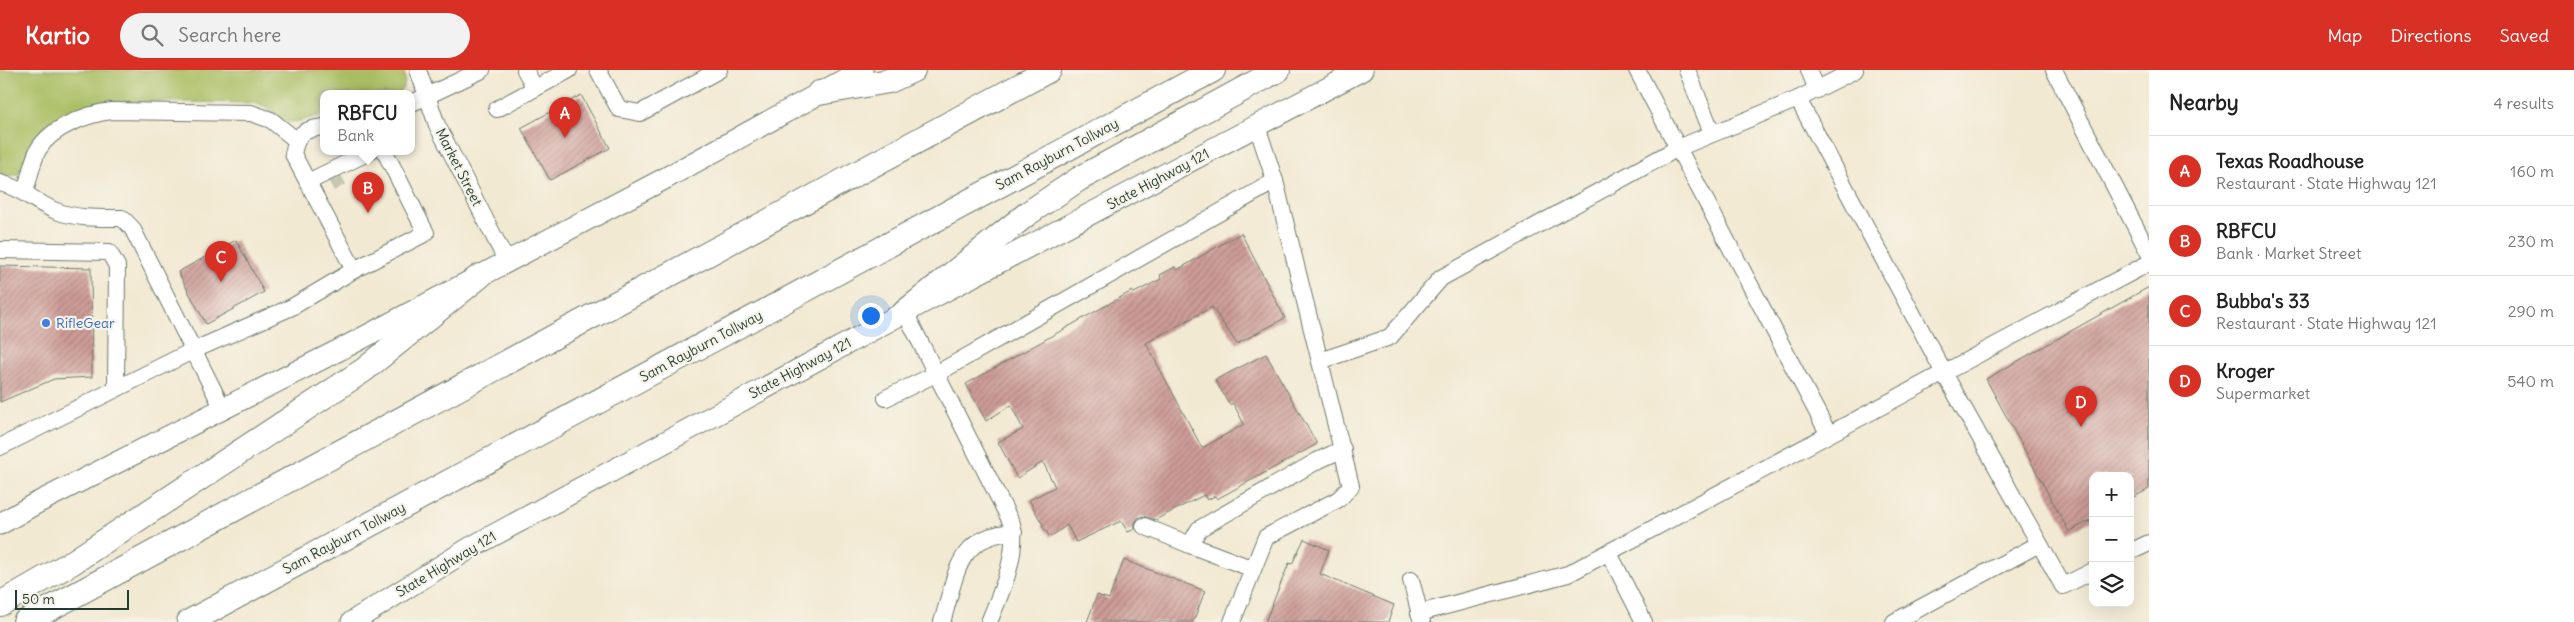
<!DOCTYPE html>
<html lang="en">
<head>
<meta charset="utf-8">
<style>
	body { margin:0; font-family:Delius,sans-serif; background:#f2f2f2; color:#222 }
	.controls { position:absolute; right:15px; bottom:15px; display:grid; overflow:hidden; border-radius:10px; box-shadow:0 5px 20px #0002 }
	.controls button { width:45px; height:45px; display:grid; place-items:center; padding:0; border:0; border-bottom:1px solid #e0e0e0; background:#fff; color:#222; font:25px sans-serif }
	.scale { position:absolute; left:15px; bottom:12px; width:114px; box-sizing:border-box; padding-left:5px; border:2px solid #1f3d34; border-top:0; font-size:14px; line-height:18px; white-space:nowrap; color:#1f3d34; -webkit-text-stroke:4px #f7f3e8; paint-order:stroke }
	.you { position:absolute; left:870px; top:245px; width:18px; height:18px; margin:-12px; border:4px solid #fff; border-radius:50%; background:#1a73e8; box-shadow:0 0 0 8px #1a73e833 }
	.badge { display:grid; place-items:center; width:32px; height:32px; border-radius:50%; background:#d93025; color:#fff; font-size:16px; font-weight:700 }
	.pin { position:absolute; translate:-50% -41px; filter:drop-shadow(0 1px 2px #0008) }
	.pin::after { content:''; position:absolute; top:26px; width:18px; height:15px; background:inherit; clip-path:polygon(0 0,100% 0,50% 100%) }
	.popup { position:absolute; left:320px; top:20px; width:95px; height:65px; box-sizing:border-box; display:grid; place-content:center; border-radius:10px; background:#fff; filter:drop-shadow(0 1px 4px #0005); font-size:16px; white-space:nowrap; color:#767676 }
	.popup b { font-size:19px; color:#222 }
	.popup::after { content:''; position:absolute; left:50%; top:100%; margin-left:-10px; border:10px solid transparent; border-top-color:#fff }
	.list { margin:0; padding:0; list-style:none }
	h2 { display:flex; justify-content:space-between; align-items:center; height:65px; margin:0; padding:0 20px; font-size:21px }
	h2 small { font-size:16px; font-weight:400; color:#767676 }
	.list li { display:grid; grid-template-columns:32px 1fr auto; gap:15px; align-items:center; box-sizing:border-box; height:70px; padding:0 20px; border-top:1px solid #e0e0e0 }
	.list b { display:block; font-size:19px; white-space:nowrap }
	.list p { margin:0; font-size:16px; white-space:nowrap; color:#767676 }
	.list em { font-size:16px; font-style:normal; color:#767676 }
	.icon { flex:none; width:28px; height:28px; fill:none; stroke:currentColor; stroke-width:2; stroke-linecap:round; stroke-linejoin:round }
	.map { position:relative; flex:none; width:2149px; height:552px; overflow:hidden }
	header { display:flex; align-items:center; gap:30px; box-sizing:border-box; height:70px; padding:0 25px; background:#d93025; color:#fff }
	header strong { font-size:24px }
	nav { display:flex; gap:28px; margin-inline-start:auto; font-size:18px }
	.search { width:350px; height:45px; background:#f2f2f2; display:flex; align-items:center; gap:12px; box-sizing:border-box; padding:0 18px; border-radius:28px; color:#767676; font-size:19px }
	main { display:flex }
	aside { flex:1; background:#fff }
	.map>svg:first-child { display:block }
	.grass { fill:#a9be62; stroke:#647e4b }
	.building { fill:url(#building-hatch) }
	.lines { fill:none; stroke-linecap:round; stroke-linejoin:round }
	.minor-tunnel { stroke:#c8c7b2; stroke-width:16; stroke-dasharray:16 8; stroke-linecap:butt }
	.minor-casing { stroke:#69796b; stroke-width:18 }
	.major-casing { stroke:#69796b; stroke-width:23 }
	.highway-casing { stroke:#69796b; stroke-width:26 }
	.minor { stroke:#fff; stroke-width:16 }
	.major { stroke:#fff; stroke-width:21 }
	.highway { stroke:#fff; stroke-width:24 }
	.shop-dot { fill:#3f7fe0; stroke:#f7f3e8; stroke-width:2 }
	.labels { text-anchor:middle; stroke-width:4.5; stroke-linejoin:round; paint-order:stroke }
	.street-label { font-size:14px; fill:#1f3d34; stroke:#f7f3e8 }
	.shop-label { font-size:14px; fill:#366cbe; stroke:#f7f3e8; text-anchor:start }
</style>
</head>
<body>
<header>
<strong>Kartio</strong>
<div class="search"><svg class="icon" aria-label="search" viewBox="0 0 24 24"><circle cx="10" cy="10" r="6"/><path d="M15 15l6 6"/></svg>Search here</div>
<nav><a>Map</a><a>Directions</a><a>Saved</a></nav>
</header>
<main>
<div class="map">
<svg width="2149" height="552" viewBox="0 0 2149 552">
	<defs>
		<pattern id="building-hatch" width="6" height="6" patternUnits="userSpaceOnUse" patternTransform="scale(1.25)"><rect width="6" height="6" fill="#ce9c97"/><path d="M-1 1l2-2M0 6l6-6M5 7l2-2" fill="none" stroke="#a7807c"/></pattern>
	</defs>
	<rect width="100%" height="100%" fill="#f7f3e8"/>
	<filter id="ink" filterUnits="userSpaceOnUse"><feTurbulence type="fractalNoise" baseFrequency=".02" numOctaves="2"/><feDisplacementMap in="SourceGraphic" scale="10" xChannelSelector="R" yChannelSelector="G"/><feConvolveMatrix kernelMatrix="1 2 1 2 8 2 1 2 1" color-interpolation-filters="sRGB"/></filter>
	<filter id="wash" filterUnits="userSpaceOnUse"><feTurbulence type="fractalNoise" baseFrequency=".0096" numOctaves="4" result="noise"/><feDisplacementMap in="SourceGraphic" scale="20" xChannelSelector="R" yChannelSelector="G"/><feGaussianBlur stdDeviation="1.12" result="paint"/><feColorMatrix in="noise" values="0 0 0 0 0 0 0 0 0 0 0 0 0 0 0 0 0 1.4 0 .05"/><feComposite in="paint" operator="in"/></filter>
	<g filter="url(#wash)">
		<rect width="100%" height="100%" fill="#f2e9d2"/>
		<path class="grass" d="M0,0H404C405,10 407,19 396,24H324V44C313,47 292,56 282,50C270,43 273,38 256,33L99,31L34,67L27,81L26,96L18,105L0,106Z"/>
		<g id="blocks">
			<g class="building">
				<polygon points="581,25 610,78 550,110 521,58"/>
				<polygon points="1241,163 1285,248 1237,274 1212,237 1146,273 1202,378 1244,354 1233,333 1230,335 1215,310 1266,284 1317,374 1217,429 1215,426 1207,430 1204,425 1155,450 1143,446 1138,448 1135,453 1135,459 1128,462 1121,451 1076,472 1067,455 1050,467 1042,456 1043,455 1029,430 1055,417 1043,392 1017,408 998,372 1023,359 1011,335 986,351 966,314 1132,221 1134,223 1161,209 1160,205 1175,197 1177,200"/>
				<polygon points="236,170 264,222 206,254 178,202"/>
				<polygon points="0,196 91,198 92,307 54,309 0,332"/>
				<polygon points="2149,217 2149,419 2130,429 2130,406 2093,406 2093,449 2069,462 1986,309"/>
				<polygon points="1304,469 1329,480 1320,504 1394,535 1388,552 1265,552 1289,493 1292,494"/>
				<polygon points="1124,490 1205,521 1193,552 1087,552 1097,525 1109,529"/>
			</g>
		</g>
	</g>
	<g filter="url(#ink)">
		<use href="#blocks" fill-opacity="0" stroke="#69796b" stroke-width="1"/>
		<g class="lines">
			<polyline class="minor-tunnel" points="330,114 342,107"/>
			<g class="minor-casing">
				<g id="minor">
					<polyline points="418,0 437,55 507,192"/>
					<polyline points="525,0 535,18"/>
					<polyline points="598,0 619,39 640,43 719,0"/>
					<polyline points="1637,0 1828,363"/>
					<polyline points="1687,0 1712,63"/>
					<polyline points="1809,0 1817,20"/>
					<polyline points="2054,0 2149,183"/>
					<polyline points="1798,29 1944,303 2063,516 2093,501"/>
					<polyline points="412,33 482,0"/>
					<polyline points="497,39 569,0"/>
					<polyline points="308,112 369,82"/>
					<path d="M0,113C22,118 36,133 56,141C77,149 100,148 122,148L132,158L223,339"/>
					<path d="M25,122C29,109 32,92 38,80C51,57 87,44 112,41L251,43L271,50L296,70"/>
					<polyline points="0,180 109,182 117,196 116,319"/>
					<polyline points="354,200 426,163 385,82"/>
					<path d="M905,242L1012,454C1018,486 1001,523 989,552"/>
					<polyline points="1320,291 1390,267 1441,208 1678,78 1798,29 1855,0"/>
					<polyline points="886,328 936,304 1275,111"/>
					<path d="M0,377L192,281L292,237L354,200L293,84C297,63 304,59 324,57"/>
					<polyline points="1144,456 1190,475 1199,459 1317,391 1343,379"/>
					<polyline points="1190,475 1253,499"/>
					<polyline points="2130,482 2149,473"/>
					<polyline points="1609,483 1644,552"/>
					<polyline points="1411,510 1422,552"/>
					<polyline points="1419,543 1568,504 2149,193"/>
					<path d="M942,552C957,505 955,466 1014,462"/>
					<polyline points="1232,552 1266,467 1339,429 1351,416 1275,111 1257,56"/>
					<polyline points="1894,552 2039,474"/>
				</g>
			</g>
			<g class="major-casing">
				<g id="major">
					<polyline points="0,454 35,434 351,274 664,109 862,0"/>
					<polyline points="352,552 470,478 905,242 1362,0"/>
				</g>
			</g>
			<g class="highway-casing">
				<g id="highway">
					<polyline points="819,23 889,11 913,0"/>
					<polyline points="905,242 1027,144 1079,109 1278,0"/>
					<polyline points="0,534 73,492 364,300 480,206"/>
					<polyline points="25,552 1049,0"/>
					<polyline points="189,552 1213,0"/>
				</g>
			</g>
			<use href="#minor" class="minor"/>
			<use href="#major" class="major"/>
			<use href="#highway" class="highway"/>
		</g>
	</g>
	<circle class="shop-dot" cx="46" cy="253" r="5"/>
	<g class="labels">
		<g class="street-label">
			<text transform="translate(1057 84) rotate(-28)" y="5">Sam Rayburn Tollway</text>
			<text transform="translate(459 97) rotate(63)" y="5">Market Street</text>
			<text transform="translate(1158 109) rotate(-28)" y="5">State Highway 121</text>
			<text transform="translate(701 276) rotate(-28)" y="5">Sam Rayburn Tollway</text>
			<text transform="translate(800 298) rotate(-28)" y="5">State Highway 121</text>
			<text transform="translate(344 468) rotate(-28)" y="5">Sam Rayburn Tollway</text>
			<text transform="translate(446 494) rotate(-31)" y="5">State Highway 121</text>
		</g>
		<g class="shop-label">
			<text x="56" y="258">RifleGear</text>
		</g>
	</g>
</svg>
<div class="controls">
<button>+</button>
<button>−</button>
<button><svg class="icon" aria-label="layers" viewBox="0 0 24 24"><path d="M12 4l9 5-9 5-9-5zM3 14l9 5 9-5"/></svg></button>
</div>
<div class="scale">50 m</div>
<div class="you"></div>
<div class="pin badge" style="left:565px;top:68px">A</div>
<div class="pin badge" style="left:368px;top:143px">B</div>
<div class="popup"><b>RBFCU</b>Bank</div>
<div class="pin badge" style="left:221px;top:212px">C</div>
<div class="pin badge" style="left:2081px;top:357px">D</div>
</div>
<aside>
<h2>Nearby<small>4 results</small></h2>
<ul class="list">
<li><span class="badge">A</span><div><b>Texas Roadhouse</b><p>Restaurant · State Highway 121</p></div><em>160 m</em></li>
<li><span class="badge">B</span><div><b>RBFCU</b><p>Bank · Market Street</p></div><em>230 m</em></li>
<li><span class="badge">C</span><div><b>Bubba's 33</b><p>Restaurant · State Highway 121</p></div><em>290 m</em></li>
<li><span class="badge">D</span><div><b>Kroger</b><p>Supermarket</p></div><em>540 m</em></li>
</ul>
</aside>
</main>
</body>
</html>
